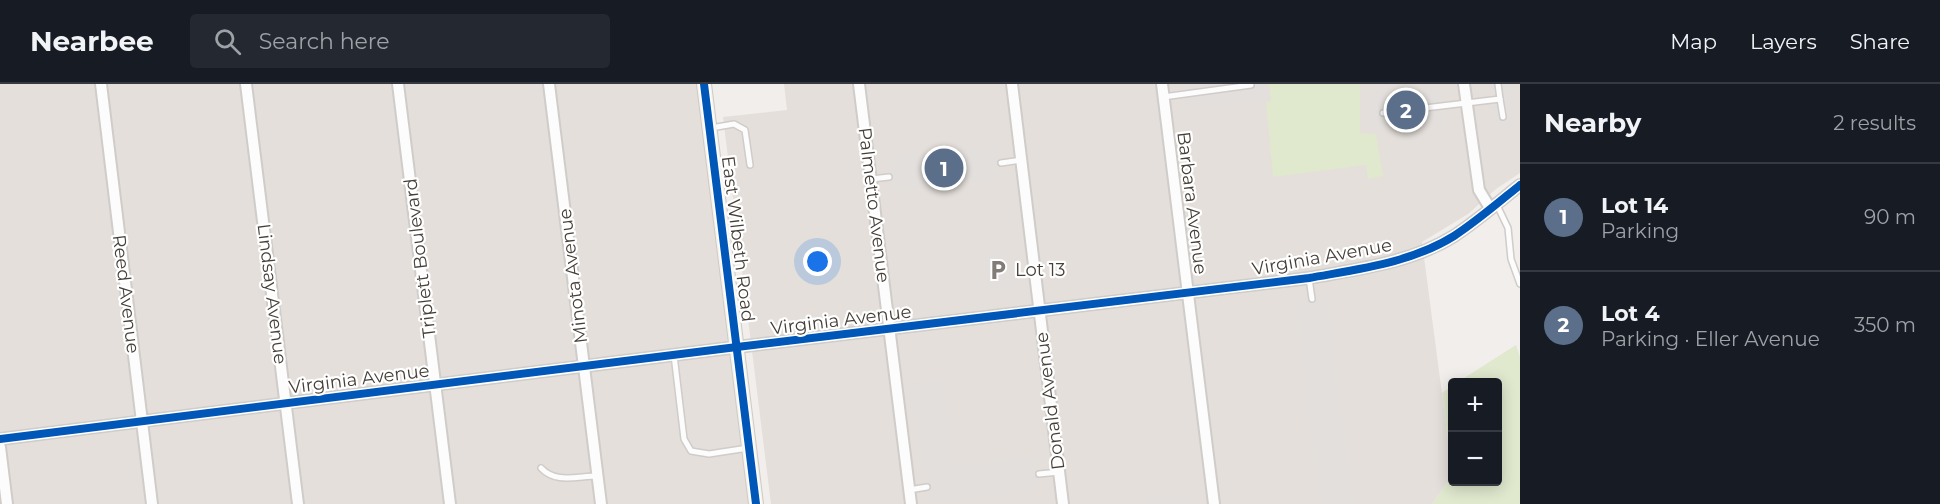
<!DOCTYPE html>
<html lang="en">
<head>
<meta charset="utf-8">
<style>
	body { margin:0; font-family:Montserrat,sans-serif; background:#242831; color:#f1f3f6 }
	.controls { position:absolute; right:18px; bottom:18px; display:grid; overflow:hidden; border-radius:6px; box-shadow:0 3px 15px #0003 }
	.controls button { width:54px; height:54px; display:grid; place-items:center; padding:0; border:0; border-bottom:2px solid #363941; background:#171b24; color:#f1f3f6; font:30px sans-serif }
	.you { position:absolute; left:818px; top:178px; width:21px; height:21px; margin:-15px; border:4px solid #fff; border-radius:50%; background:#1a73e8; box-shadow:0 0 0 9px #1a73e833 }
	.badge { display:grid; place-items:center; width:39px; height:39px; border-radius:50%; background:#827c77; color:#fff; font-size:20px; font-weight:700 }
	.pin { position:absolute; translate:-50% -50%; border:3px solid #fff; box-shadow:0 2px 6px #0006 }
	.list { margin:0; padding:0; list-style:none }
	h2 { display:flex; justify-content:space-between; align-items:center; height:78px; margin:0; padding:0 24px; font-size:26px }
	h2 small { font-size:20px; font-weight:400; color:#9ea1a6 }
	.list li { display:grid; grid-template-columns:39px 1fr auto; gap:18px; align-items:center; box-sizing:border-box; height:108px; padding:0 24px; border-top:2px solid #363941 }
	.list b { display:block; font-size:22px; white-space:nowrap }
	.list p { margin:0; font-size:20px; white-space:nowrap; color:#9ea1a6 }
	.list em { font-size:20px; font-style:normal; color:#9ea1a6 }
	.icon { flex:none; width:33px; height:33px; fill:none; stroke:currentColor; stroke-width:2; stroke-linecap:round; stroke-linejoin:round }
	.map { position:relative; flex:none; width:1520px; height:420px; overflow:hidden }
	header { display:flex; align-items:center; gap:36px; box-sizing:border-box; height:84px; padding:0 30px; background:#171b24; border-bottom:2px solid #363941 }
	header strong { font-size:28px }
	nav { display:flex; gap:33px; margin-inline-start:auto; font-size:21px }
	.search { width:420px; height:54px; background:#242831; display:flex; align-items:center; gap:15px; box-sizing:border-box; padding:0 21px; border-radius:6px; color:#9ea1a6; font-size:22px }
	main { display:flex }
	aside { flex:1; background:#171b24 }
	.map>svg:first-child { display:block }
	.residential { fill:#e4dfda }
	.green { fill:#e0e8ce }
	.parking { fill:#e2dfdc }
	.lines { fill:none; stroke-linecap:round; stroke-linejoin:round }
	.service-casing { stroke:#cfccc9; stroke-width:8 }
	.minor-casing { stroke:#cfccc9; stroke-width:14 }
	.secondary-casing { stroke:#cfcac3; stroke-width:16 }
	.service { stroke:#fdfcfc; stroke-width:5 }
	.minor { stroke:#fdfcfc; stroke-width:10 }
	.secondary { stroke:#f6f4f0; stroke-width:14 }
	.cycleway-casing { stroke:#fff; stroke-width:11 }
	.cycleway { stroke:#0057b8; stroke-width:8 }
	.labels { text-anchor:middle; stroke-width:4.5; stroke-linejoin:round; paint-order:stroke }
	.street-label { font-size:18px; fill:#463f38; stroke:#fff }
	.poi-label { font-size:18px; fill:#463f38; stroke:#fff; text-anchor:start }
</style>
</head>
<body>
<header>
<strong>Nearbee</strong>
<div class="search"><svg class="icon" aria-label="search" viewBox="0 0 24 24"><circle cx="10" cy="10" r="6"/><path d="M15 15l6 6"/></svg>Search here</div>
<nav><a>Map</a><a>Layers</a><a>Share</a></nav>
</header>
<main>
<div class="map">
<svg width="1520" height="420" viewBox="0 0 1520 420">
	<rect width="100%" height="100%" fill="#f1eeeb"/>
	<g class="residential">
		<polygon points="0,0 704,0 756,420 0,420"/>
		<polygon points="784,0 1520,0 1520,89 1496,105 1468,130 1422,158 1449,363 1452,372 1452,392 1432,420 771,420 723,33 787,26"/>
	</g>
	<g class="green">
		<polygon points="1269,0 1360,0 1360,49 1376,50 1383,92 1368,95 1366,81 1273,93 1266,18 1271,17"/>
		<polygon points="1516,261 1520,273 1520,420 1432,420 1452,392 1452,398 1498,398 1498,298 1458,298"/>
		<polygon points="1452,302 1452,372 1449,363 1442,309"/>
	</g>
	<g class="parking">
		<polygon points="1183,0 1266,0 1268,16 1187,26"/>
		<polygon points="1491,0 1513,0 1518,42 1497,44"/>
		<polygon points="1442,5 1446,38 1370,47 1366,14"/>
		<polygon points="995,61 999,94 894,107 890,74"/>
		<polygon points="1008,166 1013,207 1001,208 995,203 989,204 984,169"/>
		<polygon points="1328,215 1353,420 1320,420 1294,219"/>
		<polygon points="943,296 954,383 1032,373 1036,407 932,419 928,387 921,387 910,300"/>
		<polygon points="1190,410 1191,420 1147,420 1146,415"/>
	</g>
	<g class="lines">
		<g class="service-casing">
			<g id="service">
				<polyline points="1163,13 1251,1"/>
				<polyline points="1500,15 1503,33"/>
				<polyline points="1383,29 1500,15 1498,0"/>
				<polyline points="711,44 734,40 745,46 750,81"/>
				<polyline points="1001,79 1021,76"/>
				<polyline points="871,95 889,93"/>
				<polyline points="1496,119 1508,144 1511,175 1520,200"/>
				<polyline points="1309,194 1312,215"/>
				<polyline points="674,271 684,355 691,367 709,370 748,364"/>
				<path d="M541,384C556,400 577,392 598,392"/>
				<polyline points="1039,390 1059,388"/>
				<polyline points="909,406 927,403"/>
			</g>
		</g>
		<g class="minor-casing">
			<g id="minor">
				<polyline points="101,0 152,420"/>
				<polyline points="246,0 298,420"/>
				<polyline points="398,0 450,420"/>
				<polyline points="549,0 601,420"/>
				<polyline points="859,0 911,420"/>
				<polyline points="1012,0 1063,420"/>
				<polyline points="1162,0 1214,420"/>
				<polyline points="1464,0 1479,106 1490,124"/>
				<path d="M0,355L737,263L1309,194C1358,185 1411,179 1454,152C1477,137 1499,118 1520,101"/>
				<polyline points="0,363 7,420"/>
			</g>
		</g>
		<g class="secondary-casing">
			<polyline id="secondary" points="704,0 756,420"/>
		</g>
		<use href="#service" class="service"/>
		<use href="#minor" class="minor"/>
		<use href="#secondary" class="secondary"/>
		<g class="cycleway-casing">
			<g id="cycleway">
				<polyline points="704,0 756,420"/>
				<path d="M0,355L737,263L1309,194C1358,185 1411,179 1454,152C1477,137 1499,118 1520,101"/>
			</g>
		</g>
		<use href="#cycleway" class="cycleway"/>
	</g>
	<defs>
		<g id="parking-bare" transform="scale(1.62)"><path d="M-3.5-5.5H1a3.5 3.5 0 0 1 0 7H-1V5.5H-3.5ZM-1-3.4V-.6H.8a1.4 1.4 0 0 0 0-2.8Z" fill="#827c77" stroke="#fff" stroke-width="2.5" paint-order="stroke"/></g>
	</defs>
	<g fill-rule="evenodd">
		<use href="#parking-bare" x="998" y="186"/>
	</g>
	<g class="labels">
		<g class="street-label">
			<text transform="translate(1192 119) rotate(83)" y="6">Barbara Avenue</text>
			<text transform="translate(874 121) rotate(83)" y="6">Palmetto Avenue</text>
			<text transform="translate(738 155) rotate(83)" y="6">East Wilbeth Road</text>
			<text transform="translate(1322 173) rotate(-10)" y="6">Virginia Avenue</text>
			<text transform="translate(420 174) rotate(-97)" y="6">Triplett Boulevard</text>
			<text transform="translate(573 192) rotate(-97)" y="6">Minota Avenue</text>
			<text transform="translate(126 210) rotate(83)" y="6">Reed Avenue</text>
			<text transform="translate(272 210) rotate(83)" y="6">Lindsay Avenue</text>
			<text transform="translate(841 236) rotate(-7)" y="6">Virginia Avenue</text>
			<text transform="translate(359 295) rotate(-7)" y="6">Virginia Avenue</text>
			<text transform="translate(1050 317) rotate(-97)" y="6">Donald Avenue</text>
		</g>
		<g class="poi-label">
			<text x="1015" y="192">Lot 13</text>
		</g>
	</g>
</svg>
<div class="controls">
<button>+</button>
<button>−</button>
</div>
<div class="you"></div>
<div class="pin badge" style="left:944px;top:84px;background:#5c6f8a">1</div>
<div class="pin badge" style="left:1406px;top:26px;background:#5c6f8a">2</div>
</div>
<aside>
<h2>Nearby<small>2 results</small></h2>
<ul class="list">
<li><span class="badge" style="background:#5c6f8a">1</span><div><b>Lot 14</b><p>Parking</p></div><em>90 m</em></li>
<li><span class="badge" style="background:#5c6f8a">2</span><div><b>Lot 4</b><p>Parking · Eller Avenue</p></div><em>350 m</em></li>
</ul>
</aside>
</main>
</body>
</html>
